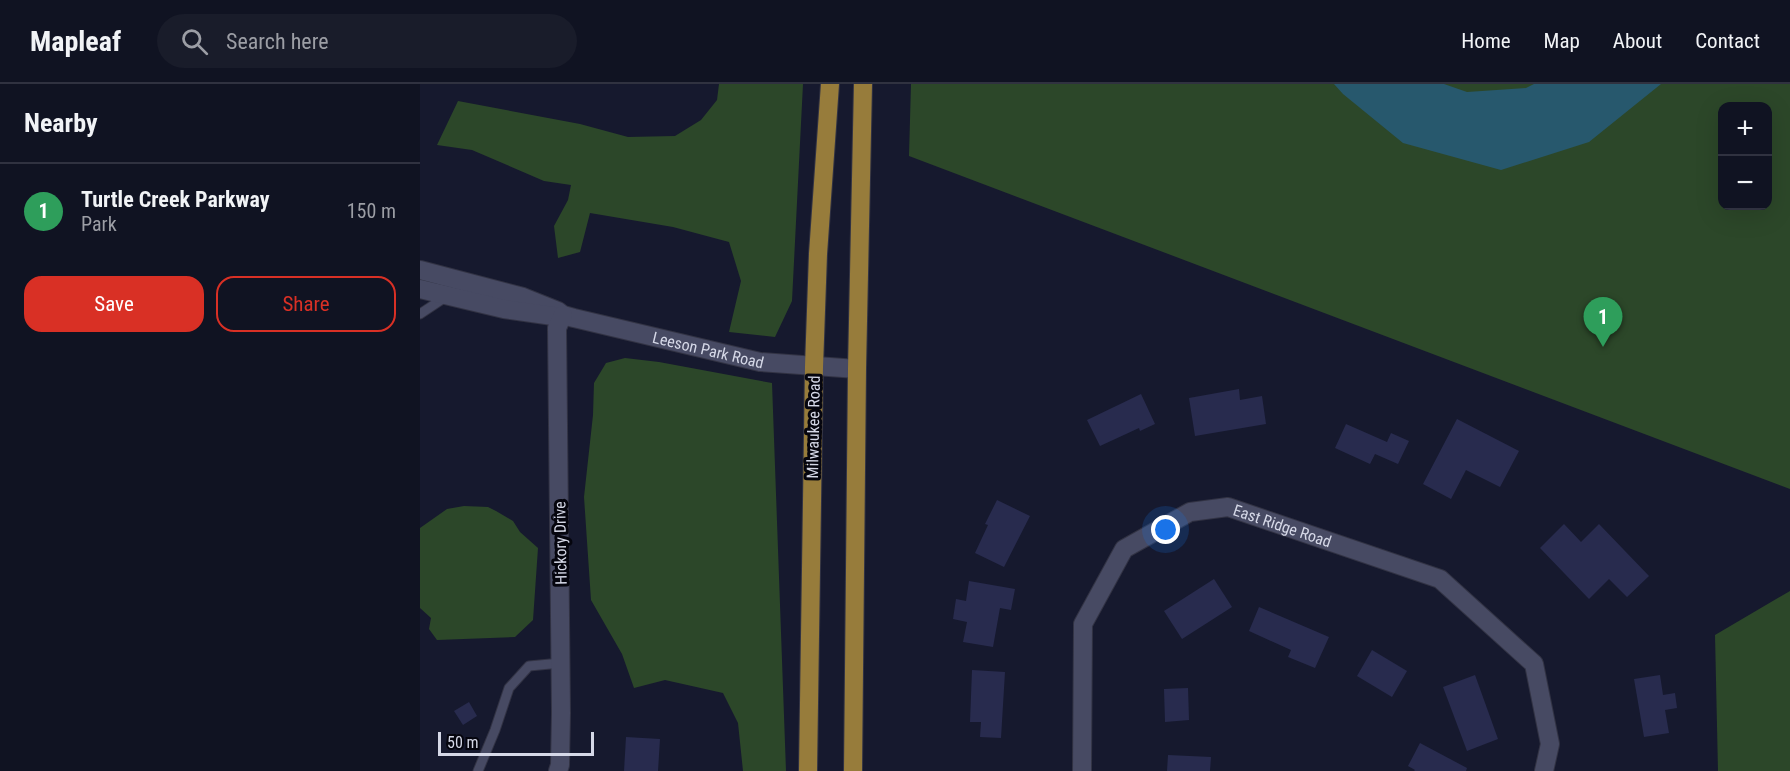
<!DOCTYPE html>
<html lang="en">
<head>
<meta charset="utf-8">
<style>
	body { margin:0; font-family:"Roboto Condensed",sans-serif; background:#191c2a; color:#f1f3f6 }
	.controls { position:absolute; right:18px; top:18px; display:grid; overflow:hidden; border-radius:12px; box-shadow:0 6px 24px #0002 }
	.controls button { width:54px; height:54px; display:grid; place-items:center; padding:0; border:0; border-bottom:2px solid #303240; background:#101322; color:#f1f3f6; font:30px sans-serif }
	.scale { position:absolute; left:18px; bottom:15px; width:156px; box-sizing:border-box; padding-left:6px; border:3px solid #d5d8e7; border-top:0; font-size:16px; line-height:21px; white-space:nowrap; color:#d5d8e7; -webkit-text-stroke:4px #05050e; paint-order:stroke }
	.you { position:absolute; left:746px; top:446px; width:21px; height:21px; margin:-15px; border:4px solid #fff; border-radius:50%; background:#1a73e8; box-shadow:0 0 0 9px #1a73e833 }
	.badge { display:grid; place-items:center; width:39px; height:39px; border-radius:50%; background:#d93025; color:#fff; font-size:20px; font-weight:700 }
	.pin { position:absolute; translate:-50% -50px; filter:drop-shadow(0 2px 3px #0008) }
	.pin::after { content:''; position:absolute; top:32px; width:21px; height:18px; background:inherit; clip-path:polygon(0 0,100% 0,50% 100%) }
	.list { margin:0; padding:0; list-style:none }
	h2 { display:flex; justify-content:space-between; align-items:center; height:78px; margin:0; padding:0 24px; font-size:26px }
	h2 small { font-size:20px; font-weight:400; color:#9c9ea5 }
	.list li { display:grid; grid-template-columns:39px 1fr auto; gap:18px; align-items:center; box-sizing:border-box; height:96px; padding:0 24px; border-top:2px solid #303240 }
	.list b { display:block; font-size:22px; white-space:nowrap }
	.list p { margin:0; font-size:20px; white-space:nowrap; color:#9c9ea5 }
	.list em { font-size:20px; font-style:normal; color:#9c9ea5 }
	.actions { display:flex; gap:12px; padding:18px 24px }
	.actions a { flex:1; padding:14px 0; border:2px solid #d93025; border-radius:18px; text-align:center; font-size:21px; color:#d93025 }
	.actions .main { background:#d93025; color:#fff }
	.icon { flex:none; width:33px; height:33px; fill:none; stroke:currentColor; stroke-width:2; stroke-linecap:round; stroke-linejoin:round }
	.map { position:relative; flex:none; width:1370px; height:687px; overflow:hidden }
	header { display:flex; align-items:center; gap:36px; box-sizing:border-box; height:84px; padding:0 30px; background:#101322; border-bottom:2px solid #303240 }
	header strong { font-size:28px }
	nav { display:flex; gap:33px; margin-inline-start:auto; font-size:21px }
	.search { width:420px; height:54px; background:#191c2a; display:flex; align-items:center; gap:15px; box-sizing:border-box; padding:0 21px; border-radius:33px; color:#9c9ea5; font-size:22px }
	main { display:flex }
	aside { flex:1; background:#101322 }
	.map>svg:first-child { display:block }
	.green { fill:#2c4729; fill-rule:evenodd }
	.water { fill:#27586d }
	.building { fill:#282b4e }
	.lines { fill:none; stroke-linecap:round; stroke-linejoin:round }
	.lane-casing { stroke:#323344; stroke-width:11 }
	.street-casing { stroke:#323344; stroke-width:20 }
	.primary-casing { stroke:#323344; stroke-width:20 }
	.lane { stroke:#474a63; stroke-width:9 }
	.street { stroke:#474a63; stroke-width:18 }
	.primary { stroke:#977c3b; stroke-width:18 }
	.labels { text-anchor:middle; stroke-width:6; stroke-linejoin:round; paint-order:stroke }
	.street-label { font-size:16px; fill:#d5d8e7; stroke:#05050e }
</style>
</head>
<body>
<header>
<strong>Mapleaf</strong>
<div class="search"><svg class="icon" aria-label="search" viewBox="0 0 24 24"><circle cx="10" cy="10" r="6"/><path d="M15 15l6 6"/></svg>Search here</div>
<nav><a>Home</a><a>Map</a><a>About</a><a>Contact</a></nav>
</header>
<main>
<aside>
<h2>Nearby<small></small></h2>
<ul class="list">
<li><span class="badge" style="background:#2e9e5b">1</span><div><b>Turtle Creek Parkway</b><p>Park</p></div><em>150 m</em></li>
</ul>
<div class="actions"><a class="main">Save</a><a>Share</a></div>
</aside>
<div class="map">
<svg width="1370" height="687" viewBox="0 0 1370 687">
	<rect width="100%" height="100%" fill="#16192e"/>
	<g class="green">
		<polygon points="299,0 383,0 372,217 355,253 309,248 321,197 309,158 253,143 170,129 160,168 138,174 134,142 148,116 151,101 124,97 52,66 17,61 38,17 160,40 208,53 255,52 281,36 297,16"/>
		<path d="M491,0H1370V405L489,72ZM1302,22H1348V122H1302Z"/>
		<polygon points="205,274 239,278 352,299 366,687 323,687 318,639 303,609 245,596 214,604 202,570 171,516 164,413 173,331 174,299 186,279"/>
		<polygon points="44,422 68,423 76,427 93,437 100,448 118,464 113,536 95,553 17,556 9,545 11,534 0,524 0,444 27,425"/>
		<polygon points="1370,507 1370,687 1298,687 1295,551"/>
	</g>
	<polygon class="water" points="914,0 1024,0 1047,8 1106,4 1114,0 1241,0 1169,58 1081,86 983,59 923,10"/>
	<g class="building">
		<polygon points="819,305 820,316 842,312 846,340 775,352 769,314"/>
		<polygon points="721,310 735,340 720,347 719,344 680,362 667,336"/>
		<polygon points="1037,335 1099,367 1080,403 1046,386 1031,415 1003,400"/>
		<polygon points="926,340 967,358 971,349 989,357 978,380 955,370 950,380 915,364"/>
		<polygon points="577,416 610,432 584,483 555,469 568,441 565,440"/>
		<polygon points="1144,440 1161,458 1179,440 1229,492 1207,513 1189,495 1169,515 1120,464"/>
		<polygon points="794,495 812,523 762,555 744,527"/>
		<polygon points="549,497 595,505 591,526 580,524 573,563 543,558 547,538 533,535 536,515 546,517"/>
		<polygon points="839,523 909,553 895,584 868,573 871,566 829,547"/>
		<polygon points="952,566 987,587 972,613 937,592"/>
		<polygon points="552,586 585,588 581,654 560,653 561,638 550,638"/>
		<polygon points="1055,591 1078,655 1047,667 1023,603"/>
		<polygon points="1240,591 1243,611 1255,609 1257,624 1245,626 1249,649 1224,653 1214,595"/>
		<polygon points="768,604 769,636 745,638 744,605"/>
		<polygon points="49,618 57,632 43,641 34,627"/>
		<polygon points="206,653 240,655 238,687 204,687"/>
		<polygon points="1000,659 1047,684 1046,687 994,687 995,686 988,682"/>
		<polygon points="748,671 791,673 790,687 747,687"/>
	</g>
	<g class="lines">
		<g class="lane-casing">
			<g id="lane">
				<polyline points="0,230 27,212"/>
				<polyline points="58,687 75,646 89,604 109,582 141,579"/>
			</g>
		</g>
		<g class="street-casing">
			<g id="street">
				<path id="s1" d="M0,186L103,213L138,227L143,231L154,234L340,278L437,285"/>
				<polyline points="0,205 84,225 133,232"/>
				<polyline points="138,687 140,681 141,629 137,244 143,231"/>
				<path id="s2" d="M662,687L663,540L704,465L770,428L808,423L1020,495L1114,580L1130,660L1124,687"/>
			</g>
		</g>
		<g class="primary-casing">
			<g id="primary">
				<polyline points="388,687 394,283 398,170 410,0"/>
				<polyline points="433,687 437,285 443,0"/>
			</g>
		</g>
		<use href="#lane" class="lane"/>
		<use href="#street" class="street"/>
		<use href="#primary" class="primary"/>
	</g>
	<g class="labels">
		<g class="street-label">
			<text dy="6" stroke="none"><textPath href="#s1" startOffset="300">Leeson Park Road</textPath></text>
			<text transform="translate(393 343) rotate(-89)" y="6">Milwaukee Road</text>
			<text dy="6" stroke="none"><textPath href="#s2" startOffset="404">East Ridge Road</textPath></text>
			<text transform="translate(140 459) rotate(-91)" y="6">Hickory Drive</text>
		</g>
	</g>
</svg>
<div class="controls">
<button>+</button>
<button>−</button>
</div>
<div class="scale">50 m</div>
<div class="you"></div>
<div class="pin badge" style="left:1183px;top:263px;background:#2e9e5b">1</div>
</div>
</main>
</body>
</html>
